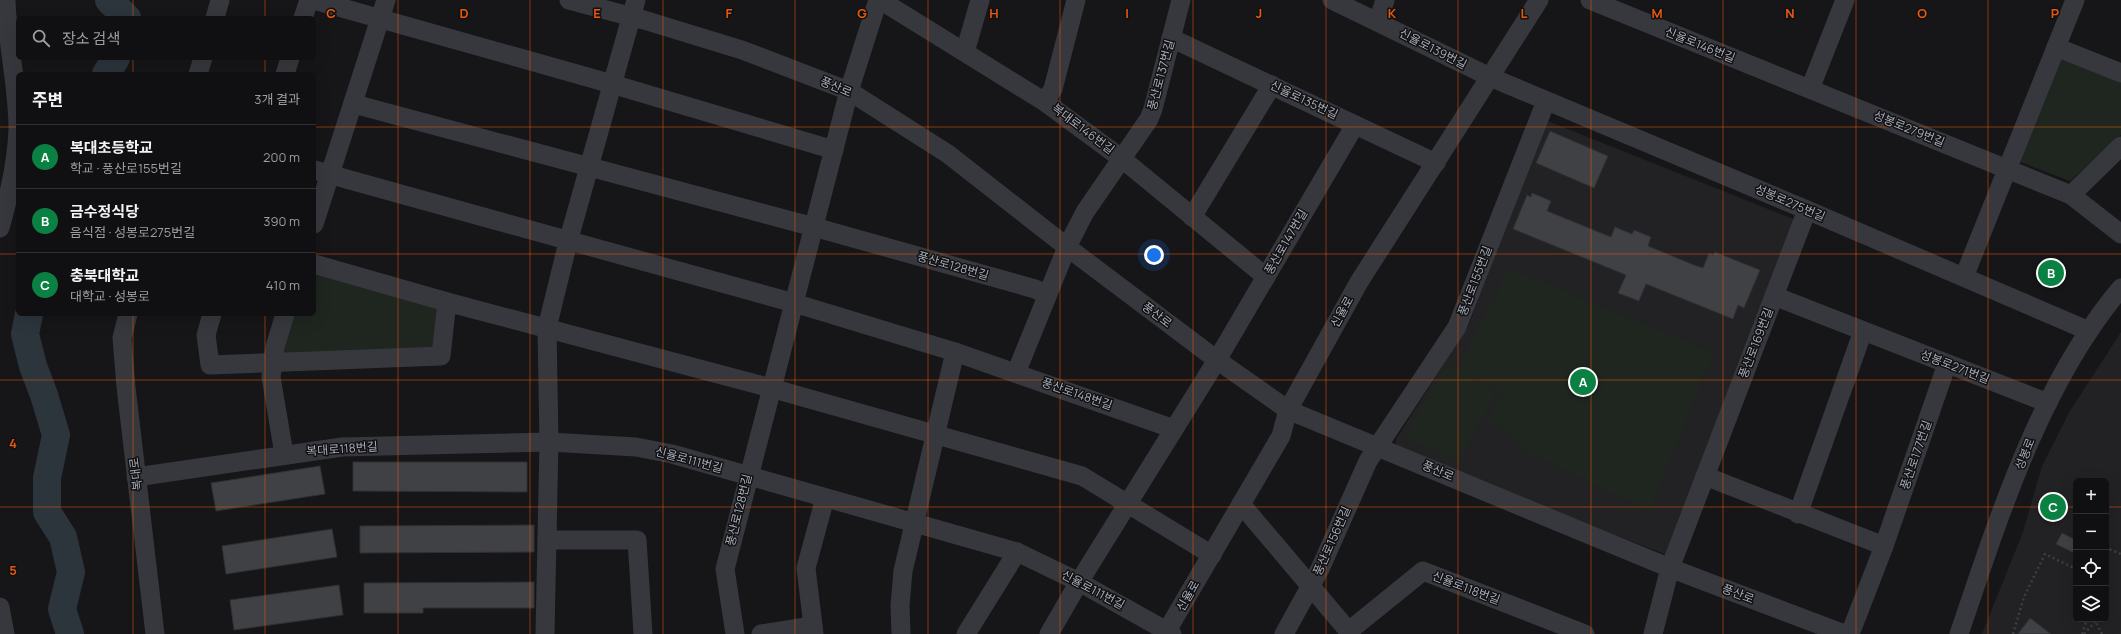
<!DOCTYPE html>
<html lang="ko">
<head>
<meta charset="utf-8">
<style>
	body { margin:0; font-family:Manrope,"Noto Sans KR",sans-serif; background:#19191b; color:#f1f3f6 }
	.controls { position:absolute; right:12px; bottom:12px; display:grid; overflow:hidden; border-radius:6px; box-shadow:0 4px 16px #0002 }
	.controls button { width:36px; height:36px; display:grid; place-items:center; padding:0; border:0; border-bottom:1px solid #303032; background:#101012; color:#f1f3f6; font:20px sans-serif }
	.you { position:absolute; left:1154px; top:255px; width:14px; height:14px; margin:-10px; border:3px solid #fff; border-radius:50%; background:#1a73e8; box-shadow:0 0 0 6px #1a73e833 }
	.badge { display:grid; place-items:center; width:26px; height:26px; border-radius:50%; background:#0b8043; color:#fff; font-size:13px; font-weight:700 }
	.pin { position:absolute; translate:-50% -50%; border:2px solid #fff; box-shadow:0 1px 4px #0006 }
	.list { margin:0; padding:0; list-style:none }
	h2 { display:flex; justify-content:space-between; align-items:center; height:52px; margin:0; padding:0 16px; font-size:17px }
	h2 small { font-size:13px; font-weight:400; color:#9c9d9f }
	.list li { display:grid; grid-template-columns:26px 1fr auto; gap:12px; align-items:center; box-sizing:border-box; height:64px; padding:0 16px; border-top:1px solid #303032 }
	.list b { display:block; font-size:15px; white-space:nowrap }
	.list p { margin:0; font-size:13px; white-space:nowrap; color:#9c9d9f }
	.list em { font-size:13px; font-style:normal; color:#9c9d9f }
	.icon { flex:none; width:22px; height:22px; fill:none; stroke:currentColor; stroke-width:2; stroke-linecap:round; stroke-linejoin:round }
	.map { position:relative; flex:none; width:2121px; height:634px; overflow:hidden }
	.search { position:absolute; background:#101012; box-shadow:0 4px 16px #0002; left:16px; top:16px; width:300px; height:44px; display:flex; align-items:center; gap:10px; box-sizing:border-box; padding:0 14px; border-radius:6px; color:#9c9d9f; font-size:15px }
	.panel { position:absolute; background:#101012; box-shadow:0 4px 16px #0002; left:16px; top:72px; width:300px; height:244px; border-radius:6px }
	.map>svg:first-child { display:block }
	.built { fill:#222225; fill-rule:evenodd }
	.green { fill:#1e261f }
	.lines { fill:none; stroke-linecap:round; stroke-linejoin:round }
	.river { stroke:#2c353c; stroke-width:28 }
	.building { fill:#404145; stroke:#303034 }
	.path { stroke:#3d3f44; stroke-width:2.5; stroke-dasharray:2 3; stroke-linecap:butt }
	.minor { stroke:#37383d; stroke-width:19 }
	.grid { fill:none; stroke:#e8590c; stroke-width:1; stroke-opacity:0.55 }
	.labels { text-anchor:middle; stroke-width:3; stroke-linejoin:round; paint-order:stroke }
	.street-label { font-size:12px; fill:#a8adb8; stroke:#111113 }
	.grid-label { font-size:13px; text-anchor:middle; font-weight:bold; fill:#e8590c; stroke:#111113; stroke-width:3; stroke-linejoin:round; paint-order:stroke }
</style>
</head>
<body>
<div class="map">
<svg width="2121" height="634" viewBox="0 0 2121 634">
	<rect width="100%" height="100%" fill="#161618"/>
	<g class="built">
		<polygon points="1545,120 1796,220 1667,555 1400,451 1396,446 1396,439 1469,325"/>
		<path d="M2121,332V634H1982L2023,532L2042,466L2070,411ZM2076,481H2106V619H2076Z"/>
	</g>
	<g class="green">
		<polygon points="2061,55 2121,80 2121,135 2070,181 2018,161"/>
		<polygon points="1509,268 1714,353 1649,511 1525,451 1503,429 1487,418 1503,393 1469,376 1496,393 1458,461 1404,437 1448,363 1458,369"/>
		<polygon points="314,271 440,307 436,347 278,356 292,314 314,314"/>
	</g>
	<g class="lines">
		<g class="river">
			<polyline points="109,0 127,18"/>
			<polyline points="106,74 116,58"/>
			<polyline points="29,314 25,334 33,366 44,395 56,435 47,478 47,512 63,537 71,572 62,609 70,634"/>
		</g>
	</g>
	<g class="building">
		<polygon points="1550,131 1608,156 1594,188 1536,163"/>
		<polygon points="1532,193 1551,201 1547,211 1611,237 1615,227 1632,234 1634,230 1651,237 1648,246 1694,265 1703,268 1709,253 1713,255 1715,252 1760,270 1744,308 1738,305 1733,319 1646,284 1639,301 1618,293 1626,275 1513,229 1527,195 1531,197"/>
		<polygon points="353,462 527,462 527,492 353,491"/>
		<polygon points="320,466 325,494 216,511 211,483"/>
		<polygon points="534,525 534,552 360,553 360,526"/>
		<polygon points="332,529 337,557 226,574 222,546"/>
		<polygon points="2062,533 2076,540 2076,554 2056,544"/>
		<polygon points="534,582 534,608 423,608 423,613 364,613 364,583"/>
		<polygon points="339,585 343,615 234,630 230,600"/>
		<polygon points="2030,618 2051,634 2018,634"/>
	</g>
	<g class="lines">
		<g class="path">
			<polyline points="2106,552 2109,549 2121,554"/>
			<polyline points="2094,619 2102,634"/>
			<polyline points="2013,634 2024,597 2045,554 2076,569"/>
			<polyline points="2082,634 2087,619"/>
			<polyline points="2084,634 2095,622"/>
		</g>
		<g class="minor">
			<polyline points="314,0 612,84 834,150"/>
			<polyline points="569,0 644,20 742,50 849,91 948,154 1067,247 1217,360 1288,410 1670,568 1844,634"/>
			<polyline points="880,0 1045,102 1121,158 1266,277"/>
			<polyline points="1332,0 1490,77 1807,210 2089,331"/>
			<polyline points="1590,0 2071,195 2121,234"/>
			<polyline points="215,18 220,0"/>
			<polyline points="303,18 309,0"/>
			<polyline points="1378,21 1385,0"/>
			<polyline points="1171,38 1436,163"/>
			<polyline points="2056,47 2121,73"/>
			<polyline points="965,52 980,0"/>
			<polyline points="198,74 203,58"/>
			<polyline points="285,74 290,58"/>
			<polyline points="1810,89 1845,0"/>
			<polyline points="1045,102 1053,89 1076,0"/>
			<polyline points="354,104 814,227 1035,289 1046,294"/>
			<polyline points="314,170 794,303 955,352 1174,429"/>
			<polyline points="2071,195 2121,146"/>
			<polyline points="1192,217 1272,85"/>
			<polyline points="314,224 386,0"/>
			<path d="M0,228C9,196 17,163 18,129C18,86 7,43 6,0"/>
			<polyline points="314,264 447,302 771,388 1082,476 1212,555"/>
			<polyline points="1964,277 2075,0"/>
			<polyline points="1774,296 2048,403"/>
			<polyline points="128,314 122,338 126,387 155,634"/>
			<polyline points="212,314 206,335 210,365 441,356 447,302"/>
			<polyline points="1016,373 1067,247 1085,212 1149,119 1153,109 1181,0"/>
			<polyline points="284,454 271,377 275,347 285,314"/>
			<polyline points="1705,476 1884,546"/>
			<polyline points="136,477 342,447 549,442 636,447 672,454 1017,552 1079,582 1172,634"/>
			<polyline points="1241,504 1351,634"/>
			<polyline points="1798,514 1863,331"/>
			<polyline points="547,540 637,540 643,634"/>
			<polyline points="0,607 5,634"/>
			<polyline points="1349,631 1423,571 1585,634"/>
			<polyline points="545,634 549,442 547,328 568,242 636,0"/>
			<polyline points="735,634 725,569 849,91 878,0"/>
			<polyline points="761,634 813,626"/>
			<polyline points="814,634 806,568 825,498"/>
			<polyline points="901,634 900,605 903,571 955,352"/>
			<polyline points="966,634 1017,552"/>
			<polyline points="1049,634 1079,582 1217,360 1355,125"/>
			<polyline points="1165,634 1281,436 1288,410 1359,282 1539,0"/>
			<polyline points="1284,634 1320,569 1368,461 1457,327 1546,101"/>
			<polyline points="1653,634 1670,568 1807,210"/>
			<polyline points="1850,634 1884,546 1947,364"/>
			<path d="M1959,634C1999,517 2040,384 2121,288"/>
		</g>
	</g>
	<path class="grid" d="M133,0V18M265,0V18M398,0V634M530,0V634M663,0V634M795,0V634M928,0V634M1060,0V634M1193,0V634M1326,0V634M1458,0V634M1591,0V634M1723,0V634M1856,0V634M1988,0V634M133,58V74M265,58V74M0,127H18M314,127H2121M0,254H18M314,254H2121M133,314V634M265,314V634M0,380H2121M0,507H2076M2106,507H2121"/>
	<g class="labels">
		<g class="street-label">
			<text transform="translate(1700 45) rotate(22)" y="4">신율로146번길</text>
			<text transform="translate(1433 49) rotate(27)" y="4">신율로139번길</text>
			<text transform="translate(1161 75) rotate(-75)" y="4">풍산로137번길</text>
			<text transform="translate(836 87) rotate(23)" y="4">풍산로</text>
			<text transform="translate(1304 100) rotate(25)" y="4">신율로135번길</text>
			<text transform="translate(1083 129) rotate(37)" y="4">복대로146번길</text>
			<text transform="translate(1909 129) rotate(22)" y="4">성봉로279번길</text>
			<text transform="translate(1790 203) rotate(23)" y="4">성봉로275번길</text>
			<text transform="translate(1286 242) rotate(-60)" y="4">풍산로147번길</text>
			<text transform="translate(953 266) rotate(16)" y="4">풍산로128번길</text>
			<text transform="translate(1475 281) rotate(-69)" y="4">풍산로155번길</text>
			<text transform="translate(1342 312) rotate(-61)" y="4">신율로</text>
			<text transform="translate(1157 315) rotate(37)" y="4">풍산로</text>
			<text transform="translate(1756 343) rotate(-69)" y="4">풍산로169번길</text>
			<text transform="translate(1955 367) rotate(21)" y="4">성봉로271번길</text>
			<text transform="translate(1077 394) rotate(19)" y="4">풍산로148번길</text>
			<text transform="translate(342 449) rotate(-4)" y="4">복대로118번길</text>
			<text transform="translate(2025 454) rotate(-68)" y="4">성봉로</text>
			<text transform="translate(1916 455) rotate(-71)" y="4">풍산로177번길</text>
			<text transform="translate(689 460) rotate(15)" y="4">신율로111번길</text>
			<text transform="translate(1438 471) rotate(23)" y="4">풍산로</text>
			<text transform="translate(136 474) rotate(-97)" y="4">복대로</text>
			<text transform="translate(739 510) rotate(-76)" y="4">풍산로128번길</text>
			<text transform="translate(1332 541) rotate(-66)" y="4">풍산로156번길</text>
			<text transform="translate(1466 588) rotate(21)" y="4">신율로118번길</text>
			<text transform="translate(1093 590) rotate(28)" y="4">신율로111번길</text>
			<text transform="translate(1738 594) rotate(21)" y="4">풍산로</text>
			<text transform="translate(1188 596) rotate(-60)" y="4">신율로</text>
		</g>
	</g>
	<g class="grid-label">
		<text x="331" y="18">C</text>
		<text x="464" y="18">D</text>
		<text x="597" y="18">E</text>
		<text x="729" y="18">F</text>
		<text x="862" y="18">G</text>
		<text x="994" y="18">H</text>
		<text x="1127" y="18">I</text>
		<text x="1259" y="18">J</text>
		<text x="1392" y="18">K</text>
		<text x="1524" y="18">L</text>
		<text x="1657" y="18">M</text>
		<text x="1790" y="18">N</text>
		<text x="1922" y="18">O</text>
		<text x="2055" y="18">P</text>
		<text x="13" y="448">4</text>
		<text x="13" y="575">5</text>
	</g>
</svg>
<div class="controls">
<button>+</button>
<button>−</button>
<button><svg class="icon" aria-label="locate" viewBox="0 0 24 24"><circle cx="12" cy="12" r="6"/><path d="M12 2v4M12 18v4M2 12h4M18 12h4"/></svg></button>
<button><svg class="icon" aria-label="layers" viewBox="0 0 24 24"><path d="M12 4l9 5-9 5-9-5zM3 14l9 5 9-5"/></svg></button>
</div>
<div class="you"></div>
<div class="pin badge" style="left:1583px;top:382px">A</div>
<div class="pin badge" style="left:2051px;top:273px">B</div>
<div class="pin badge" style="left:2053px;top:507px">C</div>
<div class="search"><svg class="icon" aria-label="search" viewBox="0 0 24 24"><circle cx="10" cy="10" r="6"/><path d="M15 15l6 6"/></svg>장소 검색</div>
<section class="panel">
<h2>주변<small>3개 결과</small></h2>
<ul class="list">
<li><span class="badge">A</span><div><b>복대초등학교</b><p>학교 · 풍산로155번길</p></div><em>200 m</em></li>
<li><span class="badge">B</span><div><b>금수정식당</b><p>음식점 · 성봉로275번길</p></div><em>390 m</em></li>
<li><span class="badge">C</span><div><b>충북대학교</b><p>대학교 · 성봉로</p></div><em>410 m</em></li>
</ul>
</section>
</div>
</body>
</html>
